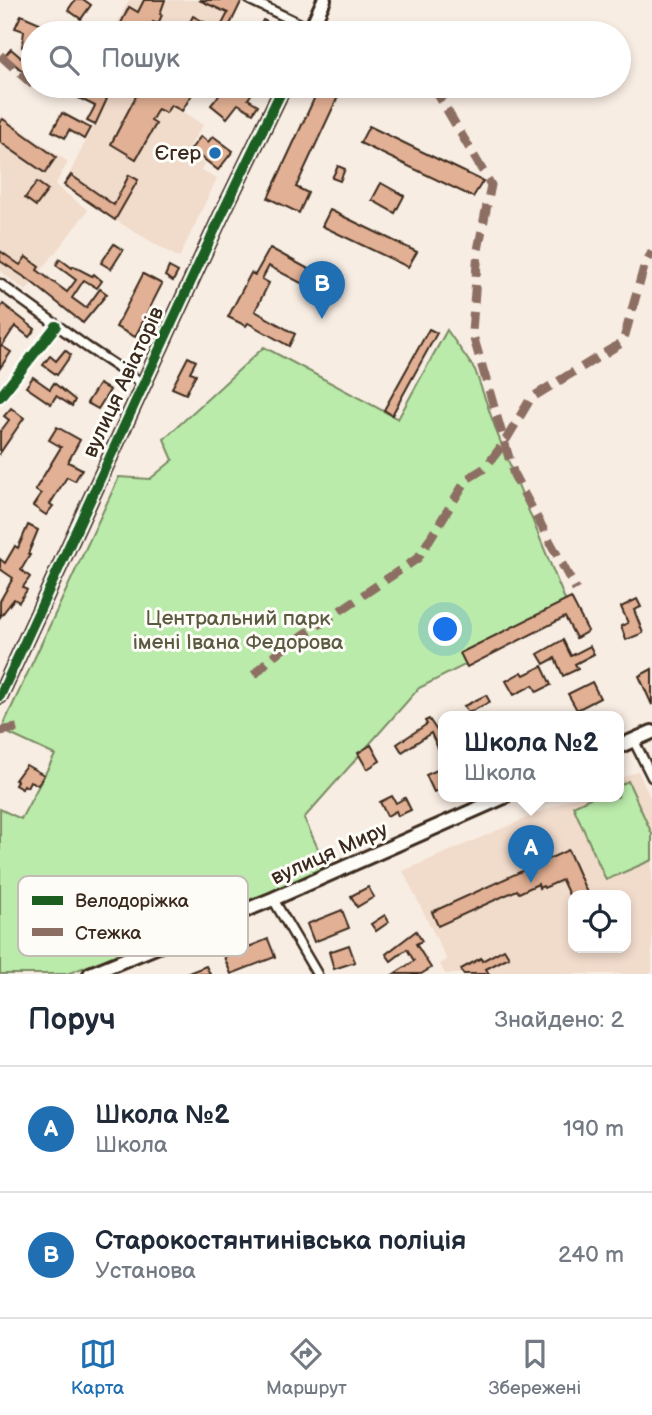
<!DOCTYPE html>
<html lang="uk">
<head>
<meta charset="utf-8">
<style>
	body { margin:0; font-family:"Balsamiq Sans",sans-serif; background:#f6f6f7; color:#1f2937 }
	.controls { position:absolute; right:21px; bottom:21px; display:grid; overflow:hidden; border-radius:14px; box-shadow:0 4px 10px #0003 }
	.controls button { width:63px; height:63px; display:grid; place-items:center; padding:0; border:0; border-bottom:2px solid #e0e1e3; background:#fff; color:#1f2937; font:35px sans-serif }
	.you { position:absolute; left:446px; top:630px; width:24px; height:24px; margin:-18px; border:5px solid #fff; border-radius:50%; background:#1a73e8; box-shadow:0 0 0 10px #1a73e833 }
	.badge { display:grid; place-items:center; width:46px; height:46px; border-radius:50%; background:#1f6fb2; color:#fff; font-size:23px; font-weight:700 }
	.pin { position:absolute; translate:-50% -58px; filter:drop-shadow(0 2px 4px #0008) }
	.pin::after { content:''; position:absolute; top:37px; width:24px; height:21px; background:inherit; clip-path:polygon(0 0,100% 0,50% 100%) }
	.popup { position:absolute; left:438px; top:711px; width:186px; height:91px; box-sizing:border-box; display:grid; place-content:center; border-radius:14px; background:#fff; filter:drop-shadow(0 2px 5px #0005); font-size:23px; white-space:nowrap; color:#747a83 }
	.popup b { font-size:26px; color:#1f2937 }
	.popup::after { content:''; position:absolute; left:50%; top:100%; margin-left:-14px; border:14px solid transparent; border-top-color:#fff }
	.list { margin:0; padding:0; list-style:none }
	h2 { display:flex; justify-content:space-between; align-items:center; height:91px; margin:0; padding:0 28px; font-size:30px }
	h2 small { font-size:23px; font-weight:400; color:#747a83 }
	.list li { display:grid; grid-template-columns:46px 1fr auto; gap:21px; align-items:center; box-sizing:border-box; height:126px; padding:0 28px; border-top:2px solid #e0e1e3 }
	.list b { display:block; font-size:26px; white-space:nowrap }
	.list p { margin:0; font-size:23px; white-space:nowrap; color:#747a83 }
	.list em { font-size:23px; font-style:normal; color:#747a83 }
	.icon { flex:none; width:38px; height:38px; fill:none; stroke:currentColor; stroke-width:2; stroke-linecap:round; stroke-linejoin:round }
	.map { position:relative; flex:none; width:652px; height:974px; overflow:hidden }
	.search { position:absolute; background:#fff; box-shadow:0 4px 10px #0003; left:21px; right:21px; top:21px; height:77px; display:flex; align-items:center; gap:18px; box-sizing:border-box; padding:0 24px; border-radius:38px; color:#747a83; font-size:26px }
	.sheet { height:343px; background:#fff }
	nav { display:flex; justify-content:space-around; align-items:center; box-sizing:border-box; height:98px; border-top:2px solid #e0e1e3; background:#fff; font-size:19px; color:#747a83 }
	nav a { display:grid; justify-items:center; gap:4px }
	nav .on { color:#1f6fb2 }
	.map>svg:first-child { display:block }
	.built { fill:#f1dbcb; fill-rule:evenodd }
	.green { fill:#baebaa; stroke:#7a8a64; stroke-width:2 }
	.building { fill:#e2b094; stroke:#3b2a1e; stroke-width:2 }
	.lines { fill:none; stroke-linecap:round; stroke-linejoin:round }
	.street-casing { stroke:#3b2a1e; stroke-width:13 }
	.secondary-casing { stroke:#3b2a1e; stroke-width:18 }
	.street { stroke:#fdfcf7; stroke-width:8 }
	.secondary { stroke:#fdfcf7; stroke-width:12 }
	.quiet { stroke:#8d6e63; stroke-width:9; stroke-dasharray:18 9; stroke-linecap:butt }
	.cycleway-casing { stroke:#fdfcf7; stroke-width:15 }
	.cycleway { stroke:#1b5e20; stroke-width:10 }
	.poi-dot { fill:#1f6fb2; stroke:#fdfcf7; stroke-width:2.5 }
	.labels { text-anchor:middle; stroke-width:6; stroke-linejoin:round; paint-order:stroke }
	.poi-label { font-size:21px; fill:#3b2a1e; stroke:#fdfcf7; text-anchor:end }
	.street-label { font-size:21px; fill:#3b2a1e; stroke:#fdfcf7 }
	.park-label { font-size:21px; fill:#5b5a41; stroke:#fdfcf7 }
	.key { fill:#fdfcf7; stroke:#c3bdb6; stroke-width:2 }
	.key-label { font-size:19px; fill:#3b2a1e }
</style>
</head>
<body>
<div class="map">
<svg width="652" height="974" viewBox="0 0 652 974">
	<rect width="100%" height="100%" fill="#f8ede3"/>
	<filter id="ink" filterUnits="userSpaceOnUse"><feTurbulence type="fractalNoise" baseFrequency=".0143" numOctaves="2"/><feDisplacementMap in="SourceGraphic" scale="14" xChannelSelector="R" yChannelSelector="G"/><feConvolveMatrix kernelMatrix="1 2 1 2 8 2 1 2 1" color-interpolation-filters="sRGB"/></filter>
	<g filter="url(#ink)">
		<g class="built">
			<polygon points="129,0 242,0 226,33 112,33"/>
			<polygon points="87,86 197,86 182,111 203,125 187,151 204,164 201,170 217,178 179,258 115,220 64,185 101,110 80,99"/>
			<polygon points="2,116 68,162 55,185 88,210 26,291 0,271 0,119"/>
			<path d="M638,771L652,802V972L648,974H445L440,964L447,960L403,871L575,797H618L619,779ZM573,895H626V948H573Z"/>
		</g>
		<g class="green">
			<polygon points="447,330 475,370 497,433 570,612 419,688 304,818 326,866 256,901 67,974 0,974 0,809 21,819 55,755 1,730 119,477 150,479 173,460 164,439 264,347 398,419"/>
			<polygon points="628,781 652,834 652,860 606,880 573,806 592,797 618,797 619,786"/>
		</g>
		<g class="building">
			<polygon points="75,0 84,0 91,5 81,19 68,10"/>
			<polygon points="144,0 165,0 160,14 162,15 158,24 153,22 149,30 146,29 144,33 136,33 120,25 129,7 138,12"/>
			<polygon points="199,0 242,0 226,33 184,33 193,16 219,30 228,13"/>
			<polygon points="21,15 42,24 38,33 33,33 33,48 22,47 24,31 15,28"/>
			<polygon points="263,20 288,33 256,33"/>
			<polygon points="11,49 33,68 33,80 5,56"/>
			<polygon points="55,86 95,86 92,91 107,99 95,125 87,121 95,106"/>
			<polygon points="131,86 197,86 182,111 171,105 166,113 158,109 151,121 156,124 136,159 111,144 136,96 128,91"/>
			<polygon points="210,86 257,86 248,99 258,105 253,113 238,104 227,118 211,105 221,93"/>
			<polygon points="320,86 343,86 296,187 308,193 299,213 268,198"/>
			<polygon points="62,113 90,128 84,139 69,130 65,138 52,131"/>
			<polygon points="3,119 56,157 45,173 0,142 0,122"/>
			<polygon points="369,126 483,181 473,197 360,143"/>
			<polygon points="201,136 208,142 213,136 233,151 218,170 191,149"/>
			<polygon points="338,166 345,169 340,181 332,178"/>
			<polygon points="71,175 114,205 129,175 138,180 115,220 64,185"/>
			<polygon points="37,182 48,190 36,206 25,198"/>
			<polygon points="381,183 404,196 395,213 372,200"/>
			<polygon points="330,210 417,252 408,267 322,226"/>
			<polygon points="114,244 123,250 111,269 101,263"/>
			<polygon points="270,248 325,278 318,292 269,266 262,279 269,283 255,311 295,334 289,346 248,323 246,326 228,317 251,273 255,275"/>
			<polygon points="0,251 20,265 26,257 39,267 37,270 67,292 76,280 56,265 60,259 72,268 73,266 92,276 94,274 102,281 97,288 84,280 72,298 86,308 100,289 107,294 83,323 29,280 0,261"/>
			<polygon points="169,267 178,272 173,281 165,276"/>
			<polygon points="143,274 162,284 135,337 116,327"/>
			<polygon points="3,304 35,329 29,337 15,326 2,346 11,352 0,368 0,309"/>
			<polygon points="429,329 437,333 392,415 384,410"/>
			<polygon points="65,350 71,355 57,375 43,365 50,356 56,361"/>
			<polygon points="188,357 196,361 190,372 196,374 186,394 172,388"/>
			<polygon points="33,377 50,389 54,383 75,400 72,406 56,396 51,404 26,387"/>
			<polygon points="99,384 110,390 98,409 87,403"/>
			<polygon points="11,408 24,418 0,453 0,432 9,420 4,416"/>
			<polygon points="57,427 80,440 68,462 82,469 75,481 67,477 50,504 53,506 46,515 33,506 41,494 35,490 61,447 49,440"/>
			<polygon points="28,525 38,530 28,554 30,555 21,570 30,577 23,587 27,590 19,602 14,599 0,617 0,601 13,578 0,569 0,559 5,563 15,546 18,548"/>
			<polygon points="571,598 588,631 576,638 565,617 467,667 460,653"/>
			<polygon points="637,599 641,607 634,610 643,633 626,640 621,626 628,623 621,607"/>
			<polygon points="563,640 571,656 590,646 594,654 575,664 578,669 563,676 555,658 544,664 538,654"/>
			<polygon points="542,666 551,685 537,692 533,685 514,695 506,681 522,672 524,675"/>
			<polygon points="652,669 652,705 639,676"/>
			<polygon points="592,682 600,698 577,710 568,694"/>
			<polygon points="486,695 490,702 468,713 464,706"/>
			<polygon points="429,719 444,741 444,761 431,733 402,752 397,744 427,724 425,721"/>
			<polygon points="371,745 380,761 367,769 358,753"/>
			<polygon points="26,765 44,775 38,785 30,781 27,787 24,785 22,789 15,785 17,781 15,780"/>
			<polygon points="444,767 444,788 434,792 426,775"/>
			<polygon points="392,796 396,803 405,798 411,810 398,816 396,811 387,816 380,802"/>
			<polygon points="568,850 588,895 569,895 562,880 544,888 543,886 539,888 538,884 519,893 517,890 438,926 432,912"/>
			<polygon points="368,887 374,897 357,907 351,896"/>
			<polygon points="342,910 349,928 314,942 307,924"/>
			<polygon points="385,915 389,922 376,931 371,924"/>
			<polygon points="416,931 422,941 416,944 431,968 421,974 394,974 414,961 407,949 391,961 386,954"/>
			<polygon points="268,939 275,957 231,974 224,957"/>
			<polygon points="349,945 355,962 334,969 329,952"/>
			<polygon points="504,949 509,957 486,969 489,974 463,974 461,969 481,958 482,961"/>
			<polygon points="206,966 210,974 186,974"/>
		</g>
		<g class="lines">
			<g class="street-casing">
				<g id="street">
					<polyline points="250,0 311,29"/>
					<polyline points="0,284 87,347 143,384"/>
					<polyline points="0,397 56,326"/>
					<polyline points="634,741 652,777"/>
					<polyline points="273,899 317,974"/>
				</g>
			</g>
			<g class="secondary-casing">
				<g id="secondary">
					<polyline points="309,33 324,0"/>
					<polyline points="0,696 221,216 284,86"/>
					<polyline points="618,747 652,732"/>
					<polyline points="90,974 273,899 504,797"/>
				</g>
			</g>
			<use href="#street" class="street"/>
			<use href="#secondary" class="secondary"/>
			<g class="quiet">
				<polyline points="0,55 33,85"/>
				<polyline points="433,86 491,185 478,250 472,332 514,475 576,590"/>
				<polyline points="254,675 274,655 418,558 467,479 485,468 504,443 531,398 623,342 644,267 652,252"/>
				<polyline points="0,731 17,728"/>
			</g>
			<g class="cycleway-casing">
				<g id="cycleway">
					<polyline points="0,397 56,326"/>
					<polyline points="0,696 221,216 284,86"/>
				</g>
			</g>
			<use href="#cycleway" class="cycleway"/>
		</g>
	</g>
	<circle class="poi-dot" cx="215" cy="153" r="7"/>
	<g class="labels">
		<g class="poi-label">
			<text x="201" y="160">Єгер</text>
		</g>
		<g class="street-label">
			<text transform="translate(123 382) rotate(-65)" y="7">вулиця Авіаторів</text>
			<text transform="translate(329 853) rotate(-24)" y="7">вулиця Миру</text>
		</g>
		<g class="park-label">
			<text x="238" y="625">Центральний парк<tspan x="238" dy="24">імені Івана Федорова</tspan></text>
		</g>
	</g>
	<rect x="18" y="876" width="230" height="80" rx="10" class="key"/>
	<rect x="32" y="896" width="31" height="9" fill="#1b5e20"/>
	<rect x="32" y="928" width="31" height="8" fill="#8d6e63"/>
	<g class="key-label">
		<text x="75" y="907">Велодоріжка</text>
		<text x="75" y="939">Стежка</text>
	</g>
</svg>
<div class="controls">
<button><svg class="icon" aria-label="locate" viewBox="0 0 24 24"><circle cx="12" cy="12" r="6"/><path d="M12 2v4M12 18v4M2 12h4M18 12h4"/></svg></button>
</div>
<div class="you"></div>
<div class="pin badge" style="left:531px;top:883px">A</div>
<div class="popup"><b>Школа №2</b>Школа</div>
<div class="pin badge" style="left:322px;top:319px">B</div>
<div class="search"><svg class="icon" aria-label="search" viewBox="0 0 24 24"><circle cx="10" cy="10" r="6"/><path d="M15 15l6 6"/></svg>Пошук</div>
</div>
<section class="sheet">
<h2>Поруч<small>Знайдено: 2</small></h2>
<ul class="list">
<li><span class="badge">A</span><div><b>Школа №2</b><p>Школа</p></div><em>190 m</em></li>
<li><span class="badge">B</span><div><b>Старокостянтинівська поліція</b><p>Установа</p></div><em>240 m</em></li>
</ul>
</section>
<nav>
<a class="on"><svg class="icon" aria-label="map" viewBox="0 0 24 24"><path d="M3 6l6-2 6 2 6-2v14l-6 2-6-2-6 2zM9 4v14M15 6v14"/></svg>Карта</a>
<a><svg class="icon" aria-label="directions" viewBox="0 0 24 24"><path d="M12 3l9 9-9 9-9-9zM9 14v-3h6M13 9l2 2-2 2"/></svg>Маршрут</a>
<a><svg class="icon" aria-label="saved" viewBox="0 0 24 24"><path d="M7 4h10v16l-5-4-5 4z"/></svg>Збережені</a>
</nav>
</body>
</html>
